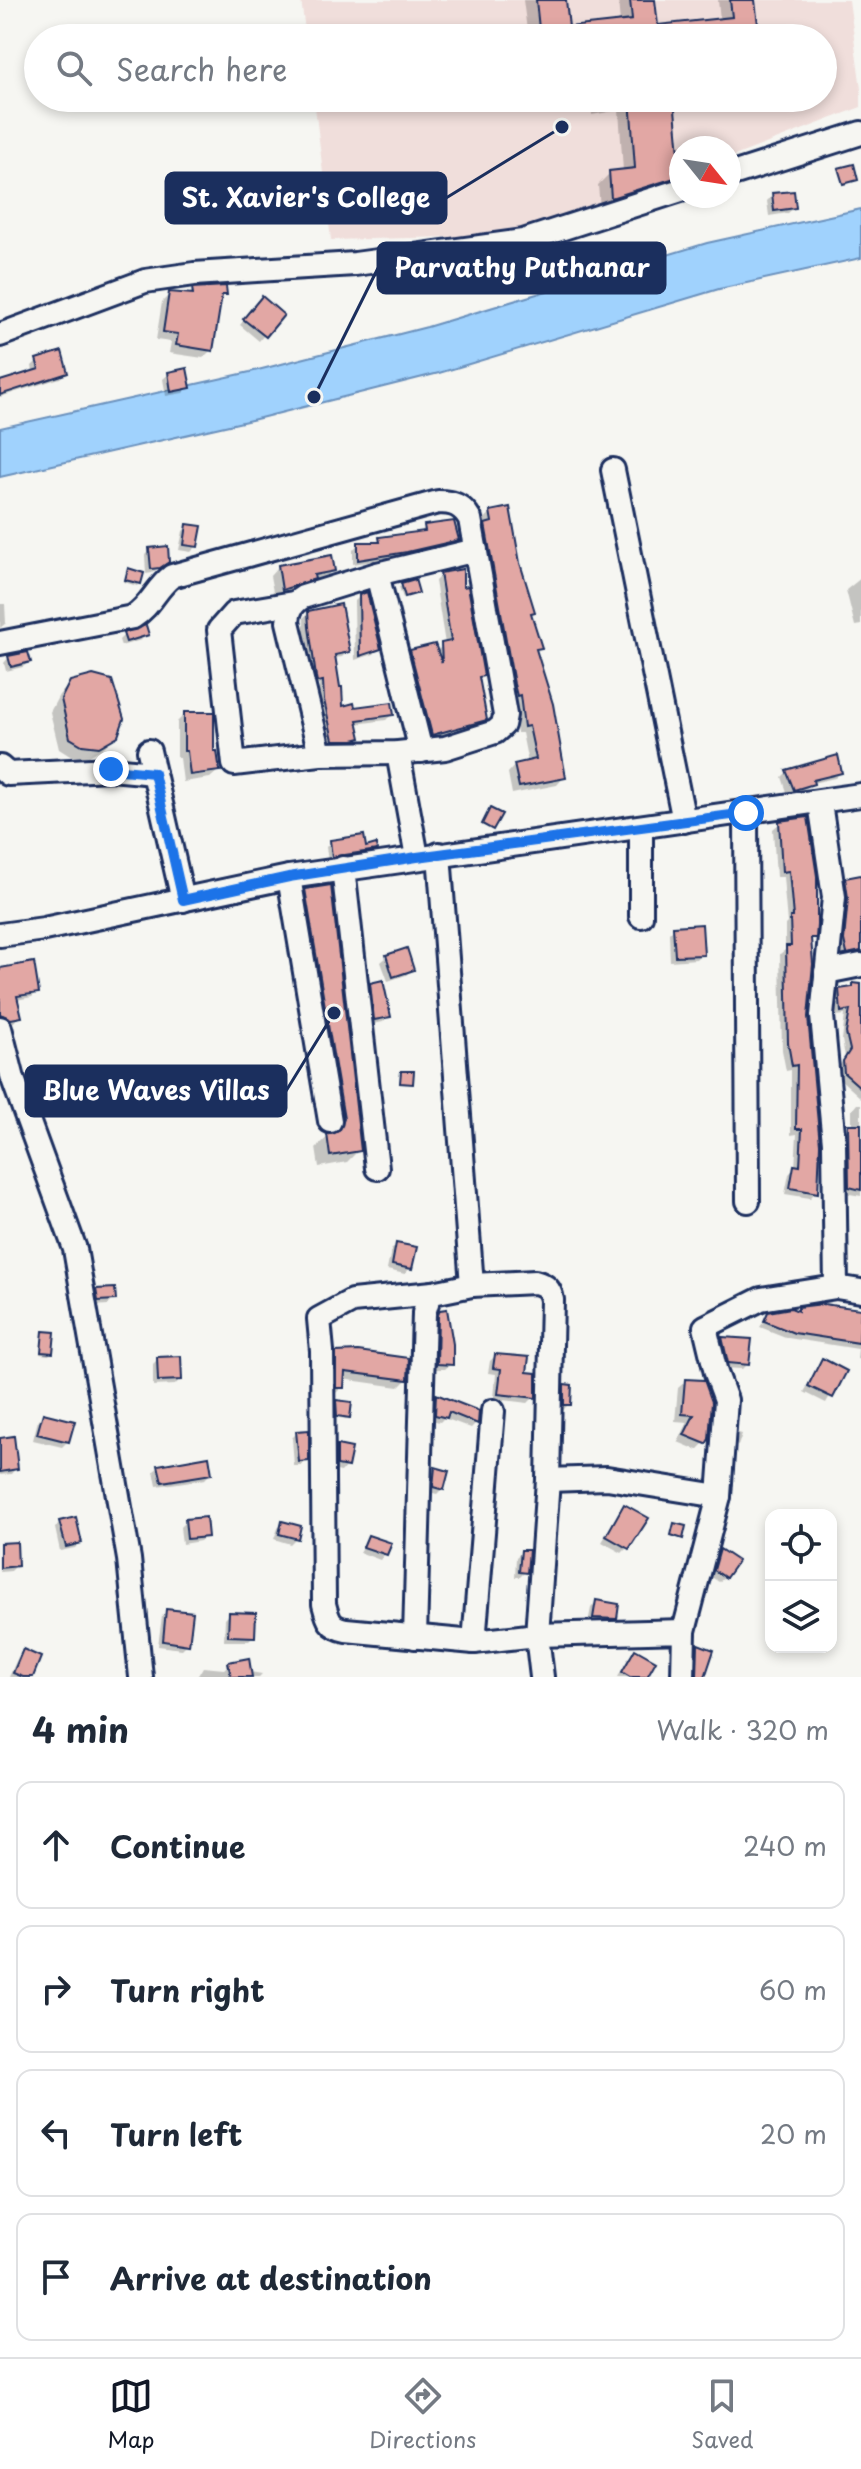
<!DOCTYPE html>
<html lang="en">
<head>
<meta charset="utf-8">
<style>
	body { margin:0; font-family:"Playpen Sans",sans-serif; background:#f6f6f7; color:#1f2937 }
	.controls { position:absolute; right:24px; bottom:24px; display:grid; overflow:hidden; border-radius:16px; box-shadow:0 4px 12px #0003 }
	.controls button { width:72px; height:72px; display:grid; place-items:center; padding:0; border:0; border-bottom:2px solid #e0e1e3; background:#fff; color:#1f2937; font:40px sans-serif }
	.compass { position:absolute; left:669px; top:136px; width:72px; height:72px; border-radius:50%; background:#fff; box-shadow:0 4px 12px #0003; rotate:120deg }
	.stop { position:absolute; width:24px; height:24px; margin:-18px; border:6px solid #1a73e8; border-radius:50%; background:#fff }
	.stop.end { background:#1a73e8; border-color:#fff; box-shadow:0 2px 8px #0008 }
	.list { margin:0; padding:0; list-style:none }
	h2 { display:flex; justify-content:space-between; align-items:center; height:104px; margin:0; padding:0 32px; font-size:34px }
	h2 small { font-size:26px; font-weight:400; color:#747a83 }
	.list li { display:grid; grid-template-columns:52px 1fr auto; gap:24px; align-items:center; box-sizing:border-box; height:128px; margin:0 16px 16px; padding:0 16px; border:2px solid #e0e1e3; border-radius:16px }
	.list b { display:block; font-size:30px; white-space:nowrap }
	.list em { font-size:26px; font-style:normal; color:#747a83 }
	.icon { flex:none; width:44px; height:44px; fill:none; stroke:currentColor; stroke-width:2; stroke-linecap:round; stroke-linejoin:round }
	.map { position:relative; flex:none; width:861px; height:1677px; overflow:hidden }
	.search { position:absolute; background:#fff; box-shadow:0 4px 12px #0003; left:24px; right:24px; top:24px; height:88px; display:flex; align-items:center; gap:20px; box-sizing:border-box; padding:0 28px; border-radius:44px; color:#747a83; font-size:30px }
	.sheet { height:680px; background:#fff }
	nav { display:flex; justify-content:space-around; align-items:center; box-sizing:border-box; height:112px; border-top:2px solid #e0e1e3; background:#fff; font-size:22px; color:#747a83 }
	nav a { display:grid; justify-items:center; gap:4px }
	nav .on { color:#111827 }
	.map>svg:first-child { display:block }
	.built { fill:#f0dedb }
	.water { fill:#a0d2fd; stroke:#6b91bd; stroke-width:2 }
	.shadow { fill:#0003 }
	.building { fill:#e2a7a4; stroke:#1b2f5e; stroke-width:2 }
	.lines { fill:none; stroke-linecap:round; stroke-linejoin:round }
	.minor-casing { stroke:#1b2f5e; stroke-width:28 }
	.minor { stroke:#f6f6f2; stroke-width:22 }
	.route { stroke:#1a73e8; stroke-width:10 }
	.leader { fill:none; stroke:#1b2f5e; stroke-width:3 }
	.callout-dot { fill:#1b2f5e; stroke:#f6f6f2; stroke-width:3 }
	.callout { fill:#1b2f5e; stroke:#1b2f5e; stroke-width:3 }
	.callout-label { font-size:26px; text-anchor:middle; font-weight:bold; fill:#fff }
</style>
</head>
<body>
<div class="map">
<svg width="861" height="1677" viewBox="0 0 861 1677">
	<rect width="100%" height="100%" fill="#f6f6f2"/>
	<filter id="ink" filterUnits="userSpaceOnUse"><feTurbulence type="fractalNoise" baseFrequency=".0125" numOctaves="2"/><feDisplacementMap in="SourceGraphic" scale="16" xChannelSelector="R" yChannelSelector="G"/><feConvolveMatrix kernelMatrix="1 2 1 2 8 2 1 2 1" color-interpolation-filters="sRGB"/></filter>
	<g filter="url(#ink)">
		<polygon class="built" points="301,0 849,0 861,89 861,107 729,158 729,148 681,148 681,176 529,235 331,240 314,98 823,98 823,38 306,38"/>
		<polygon class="water" points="861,209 861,258 719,289 439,373 260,418 0,477 0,428 250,372 427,327 707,243"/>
		<g class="shadow">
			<polygon points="523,0 564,0 567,29 620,23 618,0 653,0 656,27 720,20 718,0 753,0 757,32 751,38 528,38"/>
			<polygon points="591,98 672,98 681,176 669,187 600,208 598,185 610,173 623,171 619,110 592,115"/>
			<polygon points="773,195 794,208 788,213 769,216 767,201"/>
			<polygon points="193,290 225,294 219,300 211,350 203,358 169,353 171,342 156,340 162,302 170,294 188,295"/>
			<polygon points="257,304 281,315 259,341 240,325"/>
			<polygon points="37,361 66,372 60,378 0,397 0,383 33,372 32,366"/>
			<polygon points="169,374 189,387 183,393 166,396 163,379"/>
			<polygon points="491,513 518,564 532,612 529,615 539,647 535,652 564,777 557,785 512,794 508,773 515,765 528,763 522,733 517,733 513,701 479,533 485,527 483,520"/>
			<polygon points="188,526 197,546 191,552 179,550 183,531"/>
			<polygon points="425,527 457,539 451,545 400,557 353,564 353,550 358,544 375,544 380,539 419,534"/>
			<polygon points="150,550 167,561 152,573 146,574 145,555"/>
			<polygon points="278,567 332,570 324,579 309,582 304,587 274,597 270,576"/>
			<polygon points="129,571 139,583 137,586 124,582"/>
			<polygon points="441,575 461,589 482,675 478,679 485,719 479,725 426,740 405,658 411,652 435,652 445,644 435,581"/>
			<polygon points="861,578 861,625 855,626 846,590"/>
			<polygon points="414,582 417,592 403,598 399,587"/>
			<polygon points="360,596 379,648 374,654 355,660 354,602"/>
			<polygon points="0,604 5,604 6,623 0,628"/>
			<polygon points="310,612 348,651 342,657 334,658 341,708 392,714 386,720 356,724 359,737 354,742 328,744 319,706 319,685 312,686 311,683 304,633 304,617"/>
			<polygon points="147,634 141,640 121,646 119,640 124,635"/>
			<polygon points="9,657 29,661 23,667 6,671 4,663"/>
			<polygon points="71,683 116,735 104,747 86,758 70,756 59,749 50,712 59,695"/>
			<polygon points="185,714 212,753 218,771 210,778 183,782 180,758 177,758 177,722"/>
			<polygon points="788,771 840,773 835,778 812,783 806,788 788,795 782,777"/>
			<polygon points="780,823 814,937 810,941 806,1017 816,1192 810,1198 785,1194 789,1174 795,1168 797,1134 791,1135 791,1070 786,1071 782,1050 780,954 785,950 785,925 787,923 783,877 776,877 773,829"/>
			<polygon points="331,842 364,849 375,850 370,855 328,861 326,847"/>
			<polygon points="861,877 861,954 841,958 839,947 841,886 846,880"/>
			<polygon points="306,891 359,1150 347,1162 319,1167 316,1148 333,1132 294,902"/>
			<polygon points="674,928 701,954 696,959 670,961 669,933"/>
			<polygon points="387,957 412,970 406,975 388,981 381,962"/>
			<polygon points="0,970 37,992 32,997 16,1000 19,1016 14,1022 4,1024 0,1022"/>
			<polygon points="371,985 388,1016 383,1022 369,1025 366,990"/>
			<polygon points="861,988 861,1098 839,1078 838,1068 845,1057 842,1040 845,1015 836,1016 834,997 840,991"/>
			<polygon points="857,1104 861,1104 861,1196 844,1193 844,1131 852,1126 852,1110"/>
			<polygon points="397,1245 410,1268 405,1274 387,1270 391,1250"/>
			<polygon points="97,1291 114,1299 108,1305 93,1306 92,1296"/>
			<polygon points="823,1305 861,1311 861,1360 857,1359 858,1349 788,1338 760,1327 769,1314 796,1313 799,1309"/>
			<polygon points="441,1312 451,1364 445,1369 432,1369 435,1317"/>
			<polygon points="44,1333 51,1352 49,1355 40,1354"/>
			<polygon points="722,1339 747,1364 742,1369 723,1368 717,1344"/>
			<polygon points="337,1354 406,1380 399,1387 342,1379 342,1387 335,1394 330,1394 329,1361"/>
			<polygon points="495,1356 525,1374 534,1397 528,1403 494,1399 496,1374 488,1373 490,1361"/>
			<polygon points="158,1359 180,1379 175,1385 153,1386 153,1364"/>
			<polygon points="823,1361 844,1371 826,1403 804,1392"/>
			<polygon points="686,1381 704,1443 697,1450 678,1442 688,1422 675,1421 678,1388"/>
			<polygon points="565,1386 569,1404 563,1410 559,1409 559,1392"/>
			<polygon points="436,1396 476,1423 471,1428 444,1418 440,1422 431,1420 431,1401"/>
			<polygon points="337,1402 348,1417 346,1419 335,1417"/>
			<polygon points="44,1415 68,1441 62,1447 33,1440 38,1420"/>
			<polygon points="297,1433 307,1460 301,1466 294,1466 292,1438"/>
			<polygon points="738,1433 742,1434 738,1446 736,1445"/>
			<polygon points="0,1440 16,1468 11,1474 0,1475"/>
			<polygon points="337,1447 346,1466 341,1472 332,1470 332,1452"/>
			<polygon points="159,1467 210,1474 205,1479 157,1486 154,1471"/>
			<polygon points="436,1470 442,1489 437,1494 429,1492 430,1475"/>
			<polygon points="624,1506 628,1547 622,1553 602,1542"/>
			<polygon points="186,1521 206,1536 200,1541 182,1544 180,1527"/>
			<polygon points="60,1523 80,1542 75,1548 60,1551 55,1528"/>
			<polygon points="283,1523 296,1538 290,1544 274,1539 278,1528"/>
			<polygon points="368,1537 385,1554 380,1560 359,1552"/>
			<polygon points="0,1545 16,1566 11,1571 0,1572"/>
			<polygon points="522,1552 525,1572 520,1577 515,1577 516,1557"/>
			<polygon points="720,1552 725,1577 719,1582 710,1576 715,1557"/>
			<polygon points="596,1602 615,1618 609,1623 588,1623 591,1608"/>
			<polygon points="167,1611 187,1644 182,1649 158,1646 162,1616"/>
			<polygon points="230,1614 253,1636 248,1641 224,1641 225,1619"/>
			<polygon points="698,1647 703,1677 692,1677 693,1651"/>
			<polygon points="23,1652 31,1677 9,1677 18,1657"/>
			<polygon points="635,1652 645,1677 618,1677 629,1657"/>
			<polygon points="229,1664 250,1672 262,1674 259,1677 197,1677 203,1667 224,1669"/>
		</g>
		<g class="building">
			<polygon points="536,0 566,0 569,27 632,20 630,0 655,0 658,25 732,17 730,0 755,0 759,33 712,38 540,38"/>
			<polygon points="630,98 674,98 681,176 611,198 609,171 635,168"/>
			<polygon points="854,164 858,180 843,184 838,168"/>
			<polygon points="794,191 796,208 774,211 772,193"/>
			<polygon points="226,286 227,295 222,295 213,351 176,345 178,334 163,332 169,292 193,294 192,288"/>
			<polygon points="262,296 284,315 266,337 243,319"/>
			<polygon points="62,351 68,373 0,395 0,381 39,369 36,359"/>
			<polygon points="187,368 191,388 171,392 168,372"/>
			<polygon points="510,507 520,563 535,612 531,613 542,648 536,649 553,704 566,778 519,787 514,764 536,759 529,726 524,727 520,695 517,696 514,684 485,524 492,522 490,511"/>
			<polygon points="454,521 459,540 407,552 358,560 358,542 380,542 379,537 425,531 424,525"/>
			<polygon points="187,524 202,526 198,547 184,545"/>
			<polygon points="168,546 169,562 160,568 151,569 149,548"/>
			<polygon points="332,555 335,571 314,575 315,579 282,590 278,565"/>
			<polygon points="128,568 144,573 141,584 125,580"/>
			<polygon points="463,569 463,587 468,586 484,676 479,677 487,720 432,735 410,650 435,644 442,663 441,643 451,641 440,573"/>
			<polygon points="415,579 419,593 405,597 401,583"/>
			<polygon points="367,592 381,649 360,656 359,595"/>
			<polygon points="341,604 350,652 335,655 340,687 342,687 343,706 354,703 355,707 392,702 394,715 357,720 361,738 353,740 333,740 324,700 323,681 317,682 316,677 309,627 308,611"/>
			<polygon points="146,625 149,635 126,642 123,633"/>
			<polygon points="28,652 31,662 11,667 8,656"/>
			<polygon points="93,675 112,680 124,719 118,736 99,747 82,745 70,738 61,699 70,681"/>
			<polygon points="184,712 214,712 214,751 217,751 220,771 190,775 187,751 184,751"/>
			<polygon points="838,755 842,773 813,780 814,784 794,790 786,770"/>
			<polygon points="490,808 502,814 493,830 482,824"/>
			<polygon points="808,817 817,876 817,925 816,938 811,938 813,964 808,1017 820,1144 818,1193 790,1188 794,1165 800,1166 802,1129 796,1129 797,1065 792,1066 788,1043 786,946 791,946 790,917 793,917 789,871 782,872 779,821"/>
			<polygon points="364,835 366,847 376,844 377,850 332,857 330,840"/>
			<polygon points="861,875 861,951 847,954 844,940 848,898 845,878"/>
			<polygon points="331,885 361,1151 330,1156 327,1134 339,1131 344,1119 305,889"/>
			<polygon points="702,924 704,955 675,956 673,926"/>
			<polygon points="407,948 414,970 393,977 386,955"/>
			<polygon points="34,962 39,993 17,996 22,1017 11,1019 0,1014 0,968"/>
			<polygon points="383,980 391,1017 374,1020 370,983"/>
			<polygon points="853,983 861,984 861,1088 844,1073 843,1061 850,1050 846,1033 850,1010 841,1012 839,989 853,987"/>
			<polygon points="401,1071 414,1071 413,1084 400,1083"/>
			<polygon points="848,1124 861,1124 861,1190 849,1187"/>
			<polygon points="396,1243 417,1247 412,1269 392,1265"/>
			<polygon points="115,1288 116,1300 98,1301 96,1289"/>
			<polygon points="823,1304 861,1309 859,1343 794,1333 764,1321 768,1312 791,1308 798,1311 798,1307"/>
			<polygon points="447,1309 453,1344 453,1365 437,1364 438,1315 440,1310"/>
			<polygon points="43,1331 55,1332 53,1353 41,1352"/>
			<polygon points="722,1337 752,1339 749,1365 728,1363"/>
			<polygon points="358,1351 409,1358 408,1380 345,1372 344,1388 336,1388 336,1352"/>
			<polygon points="495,1354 529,1357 527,1372 536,1373 536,1398 498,1394 501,1369 493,1368"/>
			<polygon points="181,1356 182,1380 158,1381 157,1357"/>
			<polygon points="822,1358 847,1371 833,1398 808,1386"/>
			<polygon points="685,1379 704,1380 712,1402 709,1439 706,1444 684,1435 694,1415 682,1414"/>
			<polygon points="564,1384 572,1385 571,1405 564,1405"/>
			<polygon points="436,1394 479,1411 478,1424 449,1412 447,1418 435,1415"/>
			<polygon points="336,1400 352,1402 350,1418 337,1416"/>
			<polygon points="43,1413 75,1421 69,1442 37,1434"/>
			<polygon points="309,1430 309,1461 299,1462 296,1431"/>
			<polygon points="14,1436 18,1469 0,1472 0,1438"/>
			<polygon points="337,1445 352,1448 348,1467 337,1465"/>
			<polygon points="209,1456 212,1474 162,1482 158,1465"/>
			<polygon points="435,1467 449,1471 444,1490 433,1487"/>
			<polygon points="624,1504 649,1518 629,1549 606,1536"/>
			<polygon points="76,1517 82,1543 66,1547 59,1521"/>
			<polygon points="206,1517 208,1537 187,1539 185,1519"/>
			<polygon points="282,1521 301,1526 298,1539 279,1534"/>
			<polygon points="674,1523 686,1526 683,1539 671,1535"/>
			<polygon points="368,1535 392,1543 387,1555 363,1547"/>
			<polygon points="17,1542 18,1566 0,1568 0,1543"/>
			<polygon points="720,1549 738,1561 726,1578 714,1570"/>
			<polygon points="521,1550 529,1550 527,1573 519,1572"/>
			<polygon points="596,1600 619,1604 617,1619 593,1618"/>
			<polygon points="166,1609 193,1612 189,1645 163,1641"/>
			<polygon points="229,1612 256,1613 255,1637 228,1636"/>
			<polygon points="698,1644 714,1650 705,1677 697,1677"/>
			<polygon points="23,1649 41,1657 33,1677 23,1677 13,1673"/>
			<polygon points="635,1649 656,1661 647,1677 630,1677 622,1672"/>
			<polygon points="249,1658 252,1677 231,1677 228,1662"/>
		</g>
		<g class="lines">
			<g class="minor-casing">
				<g id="minor">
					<polyline points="729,175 861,133"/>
					<polyline points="0,335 145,281 194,274 355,264 523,241 681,190"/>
					<polyline points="613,470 684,821"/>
					<polyline points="377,574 421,751"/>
					<path d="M0,643L133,617C151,606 155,589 172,576L438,502C453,502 462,505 470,519L505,715L503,725L495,732L445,748L398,753L320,754L234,764L219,630L234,613L293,603"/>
					<polyline points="149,751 183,900"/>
					<polyline points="398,753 417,857"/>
					<path d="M320,754L288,622C289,609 292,604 303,597L377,574L476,550"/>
					<polyline points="0,767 8,774 111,769 154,773"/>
					<polyline points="820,803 834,897 822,1016 834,1143 836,1287 861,1291"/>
					<polyline points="746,813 748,1201"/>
					<polyline points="641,827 641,916"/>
					<polyline points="343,868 377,1168"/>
					<polyline points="289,877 330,1121"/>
					<polyline points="0,935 44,929 289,877 861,795"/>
					<polyline points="826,972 861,965"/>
					<polyline points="0,1028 13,1079 75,1249 129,1559 141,1677"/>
					<path d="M433,1293L352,1301L319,1319L322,1351L324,1604C328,1620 330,1627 346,1630L474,1642L537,1635L548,1480L552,1300C550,1289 546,1285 535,1282L472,1285"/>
					<polyline points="548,1480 607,1478 719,1496"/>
					<polyline points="684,1631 719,1496 726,1400 716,1373 705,1327 761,1299 836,1287"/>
					<polyline points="415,1637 424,1313 428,1300 433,1293 472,1285 439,854"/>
					<polyline points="474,1642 493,1411"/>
					<polyline points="542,1677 537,1635 684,1631 683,1677"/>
				</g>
			</g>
			<use href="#minor" class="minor"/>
		</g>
	</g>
	<g class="lines" filter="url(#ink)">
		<polyline class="route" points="111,769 154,773 183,900 289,877 417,857 746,813"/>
	</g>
	<path class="leader" d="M562 127L446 198M314 397L378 268M334 1013L286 1091"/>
	<g class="callout-dot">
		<circle cx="562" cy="127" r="8"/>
		<circle cx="314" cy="397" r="8"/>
		<circle cx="334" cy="1013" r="8"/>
	</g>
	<g class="callout">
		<rect x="166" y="173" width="280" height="50" rx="8"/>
		<rect x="378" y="243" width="287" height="50" rx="8"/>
		<rect x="26" y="1066" width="260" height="50" rx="8"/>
	</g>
	<g class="callout-label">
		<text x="306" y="207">St. Xavier's College</text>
		<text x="522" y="277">Parvathy Puthanar</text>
		<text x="156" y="1100">Blue Waves Villas</text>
	</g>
</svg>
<div class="controls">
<button><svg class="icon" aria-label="locate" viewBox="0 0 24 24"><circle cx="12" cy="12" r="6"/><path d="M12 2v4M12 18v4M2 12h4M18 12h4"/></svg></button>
<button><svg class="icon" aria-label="layers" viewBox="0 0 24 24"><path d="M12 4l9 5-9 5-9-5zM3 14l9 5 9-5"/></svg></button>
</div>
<svg class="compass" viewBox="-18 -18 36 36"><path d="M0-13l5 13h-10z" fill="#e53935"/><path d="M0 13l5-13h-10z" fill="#747a83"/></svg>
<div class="stop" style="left:746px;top:813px"></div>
<div class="stop end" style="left:111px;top:769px"></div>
<div class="search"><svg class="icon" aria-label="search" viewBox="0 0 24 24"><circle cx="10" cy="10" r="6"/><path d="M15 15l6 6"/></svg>Search here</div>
</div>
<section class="sheet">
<h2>4 min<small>Walk · 320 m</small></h2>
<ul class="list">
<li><svg class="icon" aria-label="ahead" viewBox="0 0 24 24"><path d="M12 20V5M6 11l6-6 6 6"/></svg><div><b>Continue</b></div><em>240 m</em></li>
<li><svg class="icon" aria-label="right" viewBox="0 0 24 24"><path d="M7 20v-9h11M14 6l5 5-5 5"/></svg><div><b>Turn right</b></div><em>60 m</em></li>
<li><svg class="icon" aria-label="left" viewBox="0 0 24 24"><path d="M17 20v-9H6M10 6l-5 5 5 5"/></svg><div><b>Turn left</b></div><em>20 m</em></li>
<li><svg class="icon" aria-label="arrive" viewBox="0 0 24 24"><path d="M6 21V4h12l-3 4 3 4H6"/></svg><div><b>Arrive at destination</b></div></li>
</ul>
</section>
<nav>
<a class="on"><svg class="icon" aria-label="map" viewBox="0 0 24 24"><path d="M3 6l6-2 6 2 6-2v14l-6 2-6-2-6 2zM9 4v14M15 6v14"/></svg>Map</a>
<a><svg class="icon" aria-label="directions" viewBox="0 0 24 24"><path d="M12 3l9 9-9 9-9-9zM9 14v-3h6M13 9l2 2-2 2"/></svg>Directions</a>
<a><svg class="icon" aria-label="saved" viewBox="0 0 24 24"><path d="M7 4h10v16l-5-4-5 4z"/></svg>Saved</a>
</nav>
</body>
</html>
